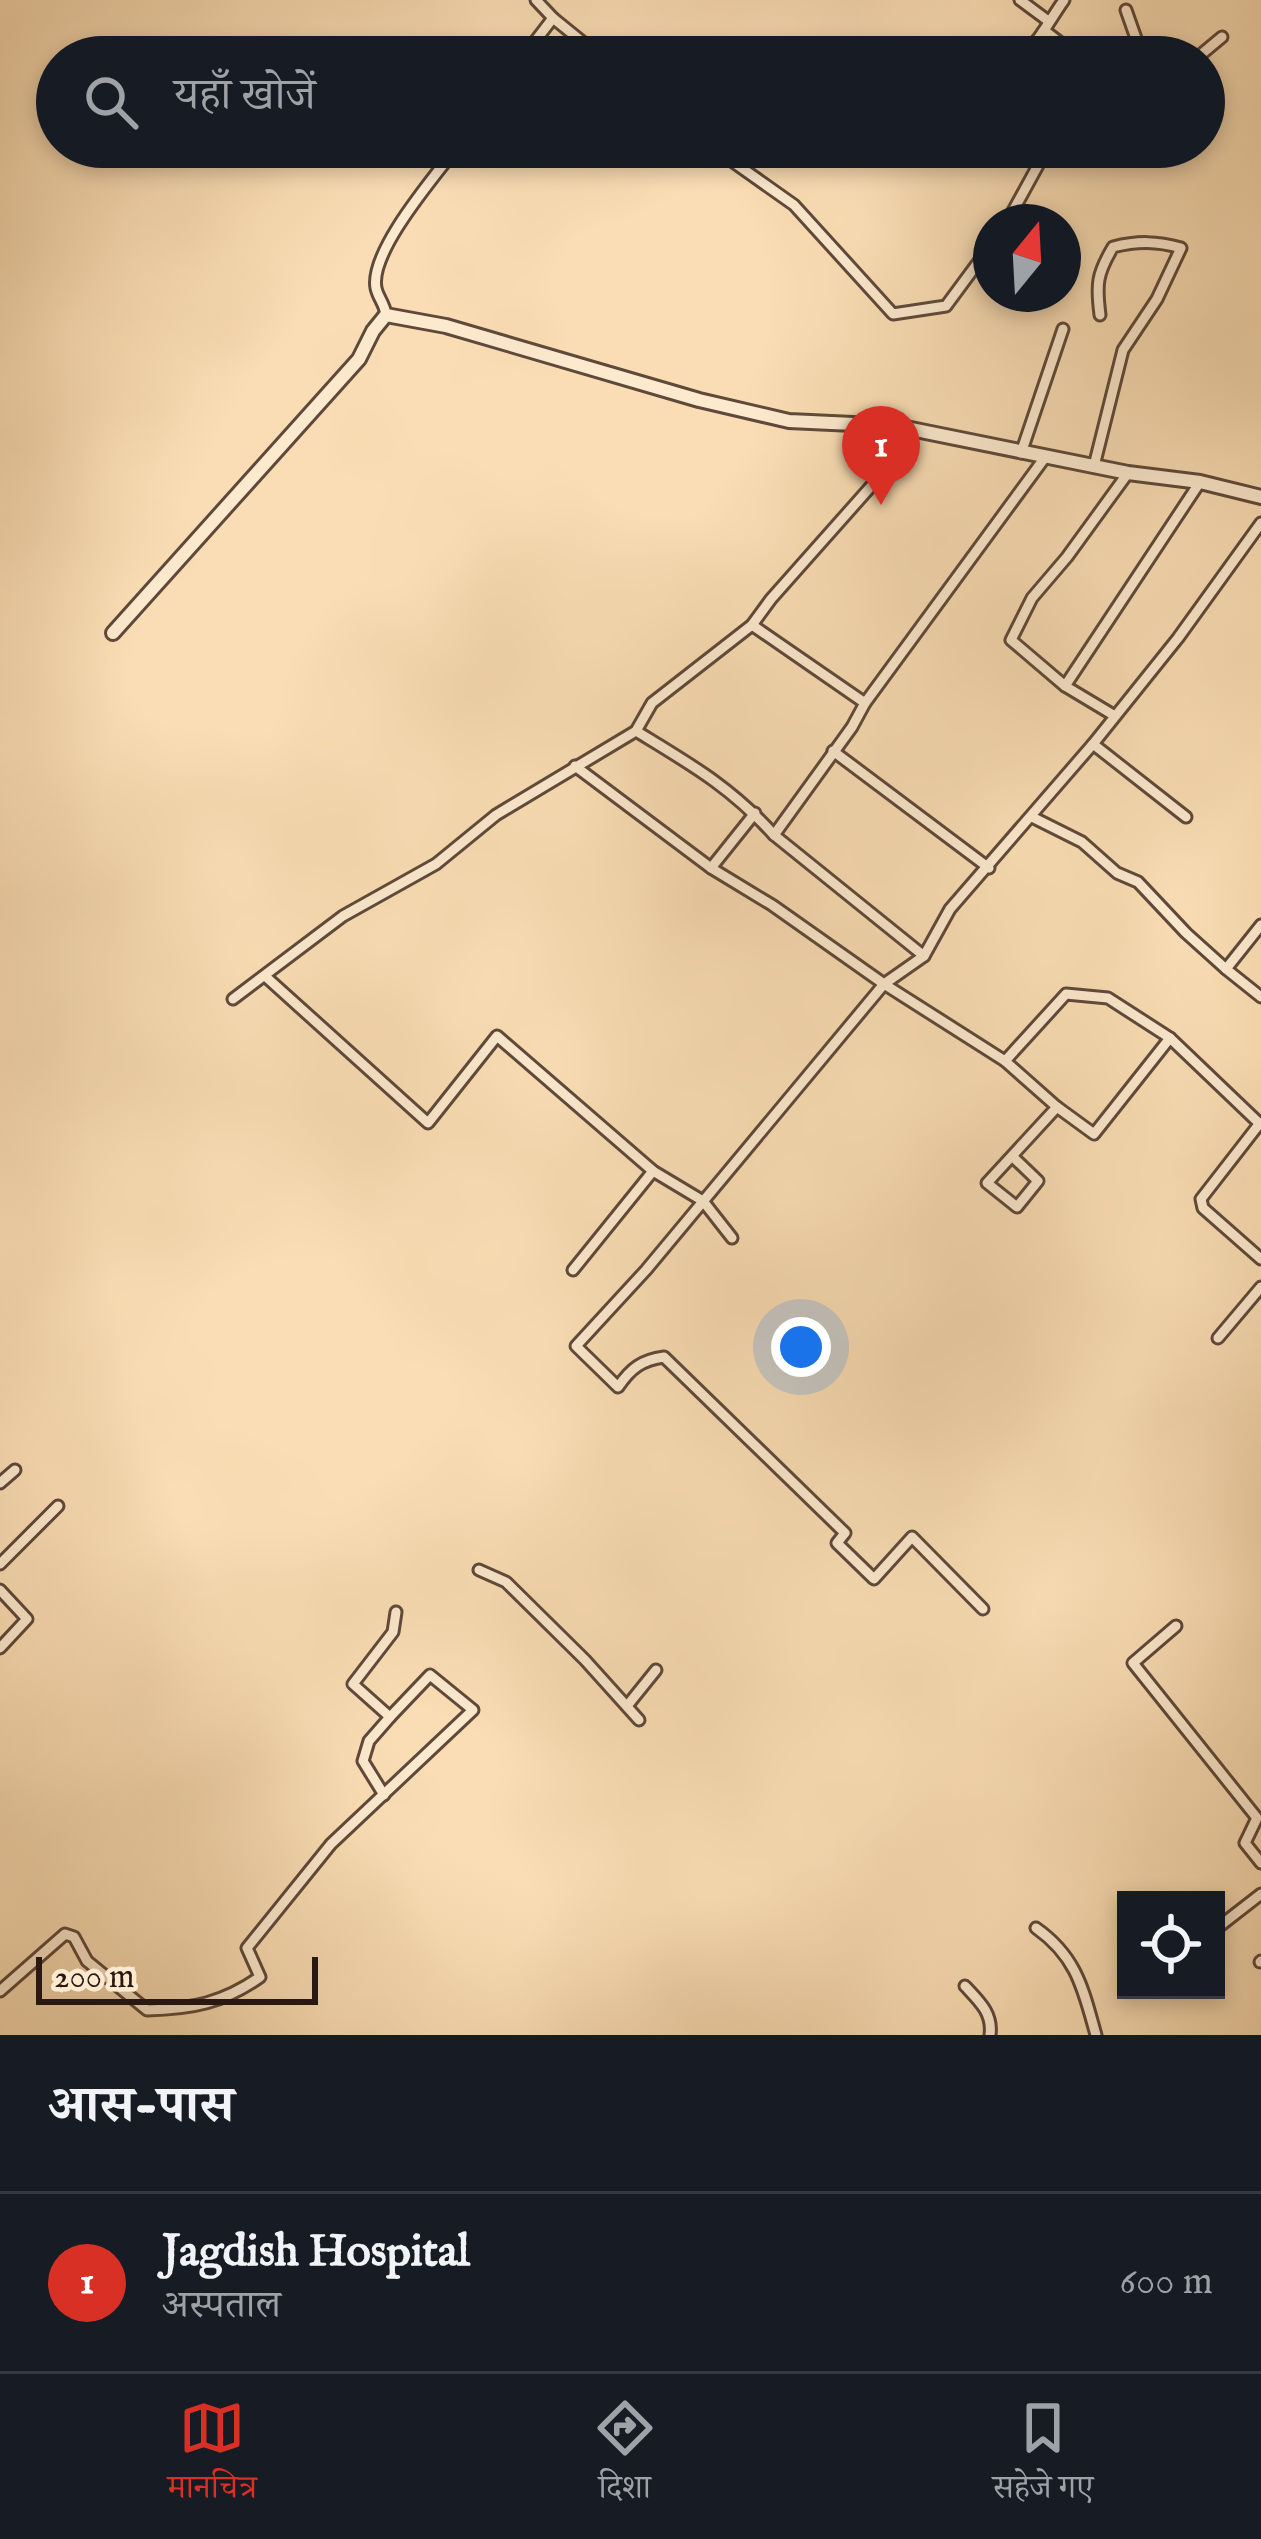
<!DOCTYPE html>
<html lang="hi">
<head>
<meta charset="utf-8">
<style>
	body { margin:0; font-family:"IM FELL English","Noto Serif Devanagari",serif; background:#242831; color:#f1f3f6 }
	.controls { position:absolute; right:36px; bottom:36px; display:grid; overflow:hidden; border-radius:0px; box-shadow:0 6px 18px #0003 }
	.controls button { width:108px; height:108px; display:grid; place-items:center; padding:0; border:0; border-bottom:3px solid #363941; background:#171b24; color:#f1f3f6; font:60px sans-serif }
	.compass { position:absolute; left:973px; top:204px; width:108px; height:108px; border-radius:50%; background:#171b24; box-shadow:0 6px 18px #0003; rotate:18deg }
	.scale { position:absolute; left:36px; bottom:30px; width:282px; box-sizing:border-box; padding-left:12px; border:6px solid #2a1812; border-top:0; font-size:33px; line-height:42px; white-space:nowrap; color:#2a1812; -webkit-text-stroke:9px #fce9ce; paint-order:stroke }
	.you { position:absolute; left:801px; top:1347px; width:42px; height:42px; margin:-30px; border:9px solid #fff; border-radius:50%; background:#1a73e8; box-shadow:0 0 0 18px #1a73e833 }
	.badge { display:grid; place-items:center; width:78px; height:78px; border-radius:50%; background:#d93025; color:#fff; font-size:39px; font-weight:700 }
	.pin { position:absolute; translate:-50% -99px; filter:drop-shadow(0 3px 6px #0008) }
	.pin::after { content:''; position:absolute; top:63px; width:42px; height:36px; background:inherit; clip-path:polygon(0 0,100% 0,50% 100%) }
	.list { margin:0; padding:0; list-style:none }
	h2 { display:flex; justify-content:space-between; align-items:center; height:156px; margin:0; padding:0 48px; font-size:51px }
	h2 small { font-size:39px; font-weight:400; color:#9ea1a6 }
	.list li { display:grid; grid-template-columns:78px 1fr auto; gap:36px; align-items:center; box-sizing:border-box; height:180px; padding:0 48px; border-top:3px solid #363941 }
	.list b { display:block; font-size:45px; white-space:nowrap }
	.list p { margin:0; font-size:39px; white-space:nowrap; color:#9ea1a6 }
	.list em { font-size:39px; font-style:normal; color:#9ea1a6 }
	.icon { flex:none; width:66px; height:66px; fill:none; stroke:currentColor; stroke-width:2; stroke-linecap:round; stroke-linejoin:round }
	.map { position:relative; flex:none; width:1261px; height:2035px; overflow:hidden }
	.search { position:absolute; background:#171b24; box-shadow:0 6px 18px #0003; left:36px; right:36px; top:36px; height:132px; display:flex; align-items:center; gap:30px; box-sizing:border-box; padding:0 42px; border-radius:66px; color:#9ea1a6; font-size:45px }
	.sheet { height:336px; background:#171b24 }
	nav { display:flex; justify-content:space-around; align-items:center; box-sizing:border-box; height:168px; border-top:3px solid #363941; background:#171b24; font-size:33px; color:#9ea1a6 }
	nav a { display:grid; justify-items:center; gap:6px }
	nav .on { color:#d93025 }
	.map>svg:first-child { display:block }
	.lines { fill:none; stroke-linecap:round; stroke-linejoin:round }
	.minor-casing { stroke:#5e493a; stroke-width:15 }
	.tertiary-casing { stroke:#5e493a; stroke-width:18 }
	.minor { stroke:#fce9ce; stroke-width:9 }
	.tertiary { stroke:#fce9ce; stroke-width:12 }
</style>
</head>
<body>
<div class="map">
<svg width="1261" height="2035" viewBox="0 0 1261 2035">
	<rect width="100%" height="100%" fill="#faddb4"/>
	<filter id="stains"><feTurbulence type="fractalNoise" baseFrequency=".00167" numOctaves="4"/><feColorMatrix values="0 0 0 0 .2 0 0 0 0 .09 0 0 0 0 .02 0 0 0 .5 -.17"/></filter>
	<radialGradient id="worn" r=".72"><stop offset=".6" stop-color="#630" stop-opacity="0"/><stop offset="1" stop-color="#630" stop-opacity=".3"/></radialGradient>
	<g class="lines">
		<g class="minor-casing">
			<g id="minor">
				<polyline points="1020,0 1047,20"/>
				<polyline points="1126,10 1138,44 1173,57"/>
				<polyline points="553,18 601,57"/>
				<polyline points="1045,31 1079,57"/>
				<polyline points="523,57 553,18 536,0"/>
				<path d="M1026,57C1030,45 1036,43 1042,33C1050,22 1056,11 1064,0"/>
				<polyline points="1198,57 1222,37"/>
				<polyline points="712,147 794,205 893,314 946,306 991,245"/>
				<polyline points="1007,222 1048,147"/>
				<path d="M386,315C385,304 378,298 376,288C369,252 435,176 457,147"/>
				<polyline points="1021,453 1063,329"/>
				<path d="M1094,466L1123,350L1157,299L1181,248C1157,241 1137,241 1113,247C1097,274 1096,284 1100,315"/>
				<polyline points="752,625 865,703"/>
				<polyline points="1065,686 1200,482"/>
				<polyline points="1115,716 1065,686 1011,640 1032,598 1067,557 1128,473"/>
				<path d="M636,731C690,764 731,787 774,835L924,956"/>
				<polyline points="1093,744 1186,817"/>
				<polyline points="833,751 989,868"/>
				<polyline points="575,766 711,868 772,905 884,984 1005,1061 1057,1107 1094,1134 1170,1038"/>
				<polyline points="1032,817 1082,842 1117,873 1138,882 1186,933 1226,969"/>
				<polyline points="774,835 852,727 865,703 1046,456"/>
				<polyline points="711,868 755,813"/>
				<polyline points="1261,925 1226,969 1261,997"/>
				<polyline points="265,976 428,1123 497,1036 653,1171 703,1201 732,1238"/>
				<polyline points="233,999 343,916 436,864 496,815 636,731 652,703 752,625 771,599 889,466 896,426"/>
				<polyline points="1005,1061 1066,994 1108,998 1170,1038 1261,1125"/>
				<polyline points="1260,1123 1201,1199 1203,1208 1261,1259"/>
				<polyline points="1013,1157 1038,1181 1017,1207 987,1183 1057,1107"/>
				<polyline points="573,1270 653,1171"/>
				<polyline points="1218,1338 1261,1287"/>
				<polyline points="0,1483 15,1470"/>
				<polyline points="0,1564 58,1506"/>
				<polyline points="479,1570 506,1582 585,1660 639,1720"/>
				<polyline points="0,1590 27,1619 0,1648"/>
				<path d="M983,1609L912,1537L874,1579L837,1543L845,1533L664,1357C642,1360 631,1368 618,1387L576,1346L646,1270L884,984L924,956L950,909L1093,744L1178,638L1261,523"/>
				<polyline points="1176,1626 1133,1663 1257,1818 1245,1843 1261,1863"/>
				<polyline points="627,1706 656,1670"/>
				<polyline points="384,1795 363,1761 369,1741 390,1717"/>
				<path d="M1036,1928C1077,1957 1083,1989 1096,2035"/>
				<polyline points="1216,1929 1261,1894"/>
				<polyline points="1260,1962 1261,1961"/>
				<path d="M965,1986C979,2001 993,2013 990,2035"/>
				<path d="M0,1991L65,1934L74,1937L87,1961L147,2010C192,2009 223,2003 260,1977L247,1948L331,1844L473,1710L430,1675L390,1717L353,1684L393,1632L396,1612"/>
			</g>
		</g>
		<g class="tertiary-casing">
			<polyline id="tertiary" points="113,633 359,359 373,331 386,315 446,326 699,400 789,421 896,426 1128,473 1200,482 1261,497"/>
		</g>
		<use href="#minor" class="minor"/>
		<use href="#tertiary" class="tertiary"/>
	</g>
	<rect width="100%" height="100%" filter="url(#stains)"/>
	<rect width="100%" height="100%" fill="url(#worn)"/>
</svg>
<div class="controls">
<button><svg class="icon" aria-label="locate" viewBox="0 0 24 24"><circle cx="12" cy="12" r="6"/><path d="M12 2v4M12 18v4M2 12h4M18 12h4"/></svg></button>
</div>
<svg class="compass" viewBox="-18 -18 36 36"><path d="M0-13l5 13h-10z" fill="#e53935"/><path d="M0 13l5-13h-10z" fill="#9ea1a6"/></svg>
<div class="scale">200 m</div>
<div class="you"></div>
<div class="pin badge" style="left:881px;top:505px">1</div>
<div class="search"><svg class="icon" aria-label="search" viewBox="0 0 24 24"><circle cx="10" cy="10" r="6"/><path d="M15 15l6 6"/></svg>यहाँ खोजें</div>
</div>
<section class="sheet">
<h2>आस-पास<small></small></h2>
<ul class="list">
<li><span class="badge">1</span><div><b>Jagdish Hospital</b><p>अस्पताल</p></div><em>600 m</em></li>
</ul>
</section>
<nav>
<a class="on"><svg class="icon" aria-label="map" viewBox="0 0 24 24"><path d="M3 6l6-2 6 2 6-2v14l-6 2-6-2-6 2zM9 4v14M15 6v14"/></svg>मानचित्र</a>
<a><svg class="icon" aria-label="directions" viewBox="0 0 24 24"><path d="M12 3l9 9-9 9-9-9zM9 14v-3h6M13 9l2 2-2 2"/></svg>दिशा</a>
<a><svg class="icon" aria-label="saved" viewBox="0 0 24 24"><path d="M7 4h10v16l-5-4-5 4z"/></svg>सहेजे गए</a>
</nav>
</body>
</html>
